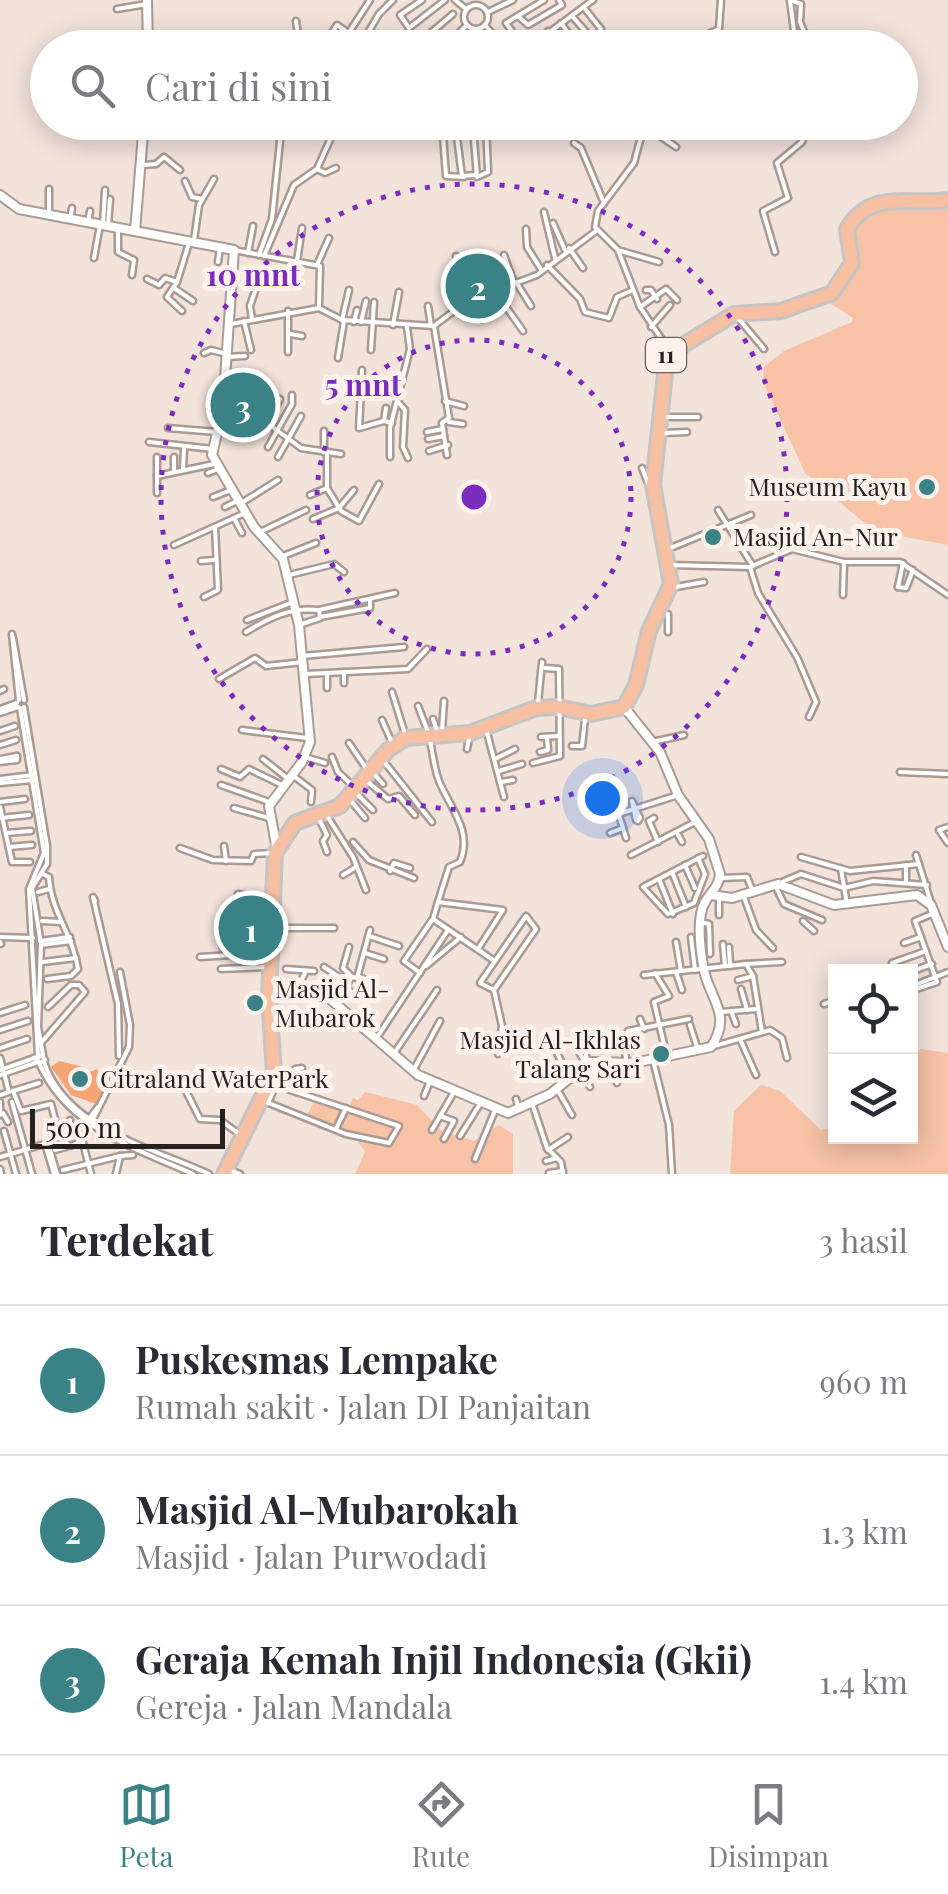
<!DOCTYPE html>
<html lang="id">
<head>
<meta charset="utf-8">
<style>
	body { margin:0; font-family:"Playfair Display",serif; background:#f2f2f3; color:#2b2b33 }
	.controls { position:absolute; right:30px; bottom:30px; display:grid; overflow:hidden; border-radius:0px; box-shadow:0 5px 25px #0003 }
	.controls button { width:90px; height:90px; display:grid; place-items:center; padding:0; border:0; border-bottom:2px solid #e1e1e2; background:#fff; color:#2b2b33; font:50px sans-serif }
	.scale { position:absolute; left:30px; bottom:25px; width:195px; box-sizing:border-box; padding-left:10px; border:5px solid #26211e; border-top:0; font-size:28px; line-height:35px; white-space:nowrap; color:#26211e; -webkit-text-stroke:8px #fdf1eb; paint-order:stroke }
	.you { position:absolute; left:602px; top:798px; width:35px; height:35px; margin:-25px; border:8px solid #fff; border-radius:50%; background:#1a73e8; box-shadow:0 0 0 15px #1a73e833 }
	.badge { display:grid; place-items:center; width:65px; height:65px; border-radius:50%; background:#3a8286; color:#fff; font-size:32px; font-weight:700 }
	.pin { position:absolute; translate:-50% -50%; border:5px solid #fff; box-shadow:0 2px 10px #0006 }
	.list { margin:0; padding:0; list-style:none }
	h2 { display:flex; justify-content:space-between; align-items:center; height:130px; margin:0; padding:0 40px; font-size:42px }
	h2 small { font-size:32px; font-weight:400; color:#7c7c81 }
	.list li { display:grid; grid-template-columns:65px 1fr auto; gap:30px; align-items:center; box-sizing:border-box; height:150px; padding:0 40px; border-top:2px solid #e1e1e2 }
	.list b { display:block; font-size:38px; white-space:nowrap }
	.list p { margin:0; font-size:32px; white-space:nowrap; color:#7c7c81 }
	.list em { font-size:32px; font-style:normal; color:#7c7c81 }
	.icon { flex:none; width:55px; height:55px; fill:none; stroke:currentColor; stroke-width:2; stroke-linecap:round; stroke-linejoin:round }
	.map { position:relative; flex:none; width:948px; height:1174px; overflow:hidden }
	.search { position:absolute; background:#fff; box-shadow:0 5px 25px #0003; left:30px; right:30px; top:30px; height:110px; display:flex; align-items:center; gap:25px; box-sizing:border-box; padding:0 35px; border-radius:55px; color:#7c7c81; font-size:38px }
	.sheet { height:580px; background:#fff }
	nav { display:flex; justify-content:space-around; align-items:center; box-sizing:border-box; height:140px; border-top:2px solid #e1e1e2; background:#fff; font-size:28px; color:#7c7c81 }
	nav a { display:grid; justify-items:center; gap:5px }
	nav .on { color:#3a8286 }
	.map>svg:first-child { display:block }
	.green { fill:#f7c2a6 }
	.water { fill:#f7a475 }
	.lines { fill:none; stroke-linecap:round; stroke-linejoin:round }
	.street-casing { stroke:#a99b94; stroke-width:9 }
	.secondary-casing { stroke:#a99b94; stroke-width:12 }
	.highway-casing { stroke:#c7c5c4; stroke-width:18 }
	.street { stroke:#fff; stroke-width:4 }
	.secondary { stroke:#fff; stroke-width:8 }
	.highway { stroke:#f7c0a3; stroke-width:12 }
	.ring { fill:none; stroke:#7b2cbf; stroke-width:5; stroke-dasharray:5 10 }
	.poi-dot { fill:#3a8286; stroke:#fdf1eb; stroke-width:4 }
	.labels { text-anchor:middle; stroke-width:10; stroke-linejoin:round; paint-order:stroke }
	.shield { fill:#fdf1eb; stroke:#665f5c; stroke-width:2.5 }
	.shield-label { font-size:22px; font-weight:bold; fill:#26211e }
	.poi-label { font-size:25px; fill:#26211e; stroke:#fdf1eb; text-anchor:start }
	.centre { fill:#7b2cbf; stroke:#fdf1eb; stroke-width:5 }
	.ring-label { font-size:30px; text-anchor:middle; font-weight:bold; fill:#7b2cbf; stroke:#fdf1eb; stroke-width:10; stroke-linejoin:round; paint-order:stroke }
</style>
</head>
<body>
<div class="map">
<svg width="948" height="1174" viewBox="0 0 948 1174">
	<rect width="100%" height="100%" fill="#f2e3db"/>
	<g class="green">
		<path d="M894,203L948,205V545L874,531L805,473L763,381L764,367L784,351L852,322L853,318L825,300L845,283C849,237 847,222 894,203Z"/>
		<polygon points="921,1049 948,1053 948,1174 730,1174 734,1111 761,1085 780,1091 821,1130 835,1127 836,1136 910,1136 911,1053"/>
		<polygon points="365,1092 417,1105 442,1131 474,1141 499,1125 513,1134 513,1174 355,1174 365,1152 351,1132 339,1129 353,1098 358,1100"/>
		<polygon points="315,1099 343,1108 335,1125 308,1114"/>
	</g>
	<polygon class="water" points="59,1061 80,1066 87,1073 97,1069 105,1091 96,1104 71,1095 51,1067"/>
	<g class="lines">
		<g class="street-casing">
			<g id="street">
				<polyline points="422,0 400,15 409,28 445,0"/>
				<polyline points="455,0 466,9"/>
				<polyline points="790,0 801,4 800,22 811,48"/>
				<polyline points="790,1 795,38 803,36"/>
				<circle cx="476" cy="17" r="12"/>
				<polyline points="117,9 147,4"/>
				<polyline points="585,9 601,29 589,48"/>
				<polyline points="488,12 513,0"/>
				<polyline points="453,14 433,31 446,46 467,25"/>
				<polyline points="518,16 528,25 562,5 559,0"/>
				<polyline points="572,16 594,41"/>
				<polyline points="296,21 300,48"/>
				<polyline points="561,23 579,48"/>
				<polyline points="485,25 504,48"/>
				<polyline points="548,31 562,48"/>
				<polyline points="420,41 433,31"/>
				<polyline points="324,45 337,25 347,32"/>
				<polyline points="522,45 539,34"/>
				<polyline points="339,48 370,0"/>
				<polyline points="359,48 379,14 393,0"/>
				<polyline points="467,48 476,43 483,48"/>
				<polyline points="524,48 506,23 544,0"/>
				<polyline points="528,48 593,0"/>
				<polyline points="693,48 697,39 719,29 721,0"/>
				<polyline points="455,122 462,176 476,175"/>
				<polyline points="645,122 634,163 598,211 595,227 618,250 640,307 669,350"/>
				<polyline points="473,127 477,177 488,172 486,124"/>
				<polyline points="653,131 665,127 673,131"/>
				<polyline points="643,135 653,131 676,147"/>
				<polyline points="574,143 581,148 604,203"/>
				<polyline points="144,165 156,164 164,157 180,170"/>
				<polyline points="317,169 325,173 336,168"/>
				<polyline points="464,177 446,176 443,135 490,122"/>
				<polyline points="185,181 192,197 202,199"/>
				<polyline points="49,189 49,214"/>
				<polyline points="544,212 555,258"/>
				<polyline points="70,219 72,208"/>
				<polyline points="88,222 90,211"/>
				<polyline points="553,223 565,250"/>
				<polyline points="103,225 105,190"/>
				<polyline points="108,226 110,199"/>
				<polyline points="118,228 118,252 134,260 132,275"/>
				<polyline points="526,229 527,247 542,271"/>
				<polyline points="194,240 199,205 214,179"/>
				<polyline points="569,248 583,268"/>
				<polyline points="234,250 320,266 319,307"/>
				<polyline points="621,251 659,262"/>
				<polyline points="775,252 763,211 788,198 777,163 802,142 808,122"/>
				<polyline points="248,253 253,226"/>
				<polyline points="259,255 272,219 282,122"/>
				<polyline points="504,255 514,283"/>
				<polyline points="264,256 294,185 317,169 334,131 354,122"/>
				<polyline points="456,256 482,319"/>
				<polyline points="94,258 100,225"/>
				<polyline points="297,261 302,228"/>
				<polyline points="218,262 220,248"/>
				<polyline points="317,265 329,238"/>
				<polyline points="483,265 488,293"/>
				<polyline points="547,265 580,299 585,312 609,318 617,297 633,290"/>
				<polyline points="147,279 159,285 165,278 177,282"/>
				<polyline points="213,281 231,282"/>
				<polyline points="516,282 531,306"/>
				<polyline points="174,288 193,301"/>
				<polyline points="494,290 523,331"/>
				<polyline points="646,290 651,290 657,299"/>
				<polyline points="428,306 431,326"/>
				<polyline points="640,307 666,289 677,300"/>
				<polyline points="319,308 342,320 434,326 467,301 537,275 596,231"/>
				<polyline points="182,311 167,297 177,282 189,243"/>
				<polyline points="738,318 764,349"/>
				<polyline points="252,319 250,306 256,288"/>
				<polyline points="342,320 349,290"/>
				<polyline points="244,321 251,350"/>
				<polyline points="354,322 357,310"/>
				<polyline points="361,322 366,301"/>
				<polyline points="231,324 319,308"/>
				<polyline points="393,325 399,292"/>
				<polyline points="434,326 449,418 442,423 447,455"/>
				<polyline points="651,327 670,305"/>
				<polyline points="290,334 302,336"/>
				<polyline points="371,350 374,302"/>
				<polyline points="288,352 288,311"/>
				<polyline points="204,353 211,350 227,354"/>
				<polyline points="227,357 245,356"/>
				<polyline points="338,358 344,321"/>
				<polyline points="362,370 359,428 384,421"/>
				<polyline points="445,401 464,406"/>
				<polyline points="398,402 405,410 403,447 408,458"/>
				<polyline points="223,407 259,417 301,448 341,454"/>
				<polyline points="386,408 384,421 392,423"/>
				<polyline points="240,412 240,393"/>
				<polyline points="664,417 698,417"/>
				<polyline points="268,421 280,399"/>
				<polyline points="449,422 463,424"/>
				<polyline points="168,428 217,432"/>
				<polyline points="324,431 324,452"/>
				<polyline points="427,432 443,429"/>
				<polyline points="663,433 687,432"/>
				<polyline points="428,439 444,436"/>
				<polyline points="149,442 213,449"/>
				<polyline points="268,447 292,404 292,395"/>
				<polyline points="429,451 448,445"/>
				<polyline points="327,452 327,488 341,511 359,521 379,484"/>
				<polyline points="157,457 157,476 214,464"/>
				<polyline points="174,457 174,471"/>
				<polyline points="278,457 301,416"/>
				<polyline points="390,457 390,428 410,349 407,327"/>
				<polyline points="642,468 648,483"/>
				<polyline points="183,469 184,449"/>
				<polyline points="208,473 218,469"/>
				<polyline points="157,493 157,475"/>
				<polyline points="310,495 327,488"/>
				<polyline points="213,497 231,490"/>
				<polyline points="243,502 278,480"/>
				<polyline points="225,507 237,501"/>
				<polyline points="718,510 753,566"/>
				<polyline points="234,518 242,533"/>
				<polyline points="313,519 339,508 354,490"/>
				<polyline points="258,533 306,510"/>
				<polyline points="174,545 245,513"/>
				<polyline points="668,549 751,515"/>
				<polyline points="283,556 316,543"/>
				<polyline points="201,561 214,560"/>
				<polyline points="669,565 750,567 792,549 844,562 900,562 948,595"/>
				<polyline points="750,567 758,593 797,657 816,702 809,717"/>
				<polyline points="289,575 334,564 344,572"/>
				<polyline points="676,587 704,582"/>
				<polyline points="898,587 906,588 913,570"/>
				<polyline points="898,587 903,563"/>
				<polyline points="843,595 844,562"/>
				<polyline points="204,597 218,590 215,527"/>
				<polyline points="668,614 668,632"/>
				<polyline points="320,617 370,608 370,600"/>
				<polyline points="247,620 293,602"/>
				<polyline points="299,625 320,618 319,610 395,593"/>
				<path d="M246,632C269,618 290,607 318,610"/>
				<polyline points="12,634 19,700"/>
				<polyline points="13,638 24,700"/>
				<polyline points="302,656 404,647"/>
				<polyline points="344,672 344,683"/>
				<polyline points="306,674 408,669 427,649"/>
				<polyline points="219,679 255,658 266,666 303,662"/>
				<polyline points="327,688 327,674"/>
				<polyline points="0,691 4,689"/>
				<polyline points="392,692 405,734"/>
				<polyline points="538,703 542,662"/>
				<polyline points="418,706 428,732"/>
				<polyline points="24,707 47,846 47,864 32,888 41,944 38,1027 43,1055"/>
				<polyline points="20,708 44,853 29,889 38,1056"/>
				<polyline points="0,709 17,703"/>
				<polyline points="0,713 18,707"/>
				<polyline points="433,719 437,731"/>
				<polyline points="382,720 393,745"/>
				<polyline points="486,729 504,797"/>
				<polyline points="242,730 307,738"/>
				<polyline points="0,731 15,726"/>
				<polyline points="442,731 444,701"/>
				<polyline points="541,737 559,736"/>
				<path d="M430,741C433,754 434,768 439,781C450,808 473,831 460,862L449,867L438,902"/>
				<polyline points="652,742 684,735"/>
				<polyline points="349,743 366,768"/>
				<polyline points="0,745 16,740"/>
				<polyline points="572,746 582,746 585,719"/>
				<polyline points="467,749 469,738"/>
				<polyline points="540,752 548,750 547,737"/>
				<polyline points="305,757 325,763"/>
				<polyline points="332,757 338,772 352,785"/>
				<polyline points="497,758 515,749"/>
				<polyline points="0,759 17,756"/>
				<polyline points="263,759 287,778"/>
				<polyline points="382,759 432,822"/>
				<polyline points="0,762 17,760 17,756"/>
				<polyline points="533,763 560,756 559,669 545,668"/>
				<polyline points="221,769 240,777 249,769 282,785"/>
				<polyline points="499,771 522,764"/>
				<polyline points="900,772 948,774"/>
				<polyline points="374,774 383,784"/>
				<polyline points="295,777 312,790 311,802"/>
				<polyline points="0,779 33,775"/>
				<polyline points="368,782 388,799 399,796 415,815"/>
				<polyline points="501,782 513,780"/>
				<polyline points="0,783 33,780"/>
				<polyline points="221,785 269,802"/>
				<polyline points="357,794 373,810"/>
				<polyline points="351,801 365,818"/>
				<polygon points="632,801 640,818 638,821 636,820"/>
				<polyline points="0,802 25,799"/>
				<polyline points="601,806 606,818 678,795"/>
				<polyline points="0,807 12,862 30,862"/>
				<polyline points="234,808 269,818"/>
				<polyline points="327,816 353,857 366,890"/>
				<polyline points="1,818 29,815"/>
				<polyline points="654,818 649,821 658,842"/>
				<polyline points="319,819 327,835 323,841 327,852"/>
				<polyline points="948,827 939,830 948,843"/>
				<polyline points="623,828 626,838"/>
				<polyline points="6,833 31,831"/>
				<polyline points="610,833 623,828 615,803"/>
				<polyline points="677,833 682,842"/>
				<polyline points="353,842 369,860 414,878"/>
				<polyline points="224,846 226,861"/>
				<polyline points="9,847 32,845"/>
				<polyline points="180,848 213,860 251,861 254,854 273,853"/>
				<polyline points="631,855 697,821"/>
				<polyline points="916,855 931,903"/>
				<polyline points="801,857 850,871 919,864"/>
				<polyline points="698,858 705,874 694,903 668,914 643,887 703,856"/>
				<polyline points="685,865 695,888"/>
				<polyline points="906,865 906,883"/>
				<polyline points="841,869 847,904"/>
				<polyline points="390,871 394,863 410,868"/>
				<polyline points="672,872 686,907"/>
				<path d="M43,874L49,877C51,912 73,935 78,969L71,976L47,979"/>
				<polyline points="343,875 356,867"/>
				<polyline points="720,878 747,877 753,892"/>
				<polyline points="659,879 673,914"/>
				<polyline points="782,882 801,874 844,888 873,881 927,885"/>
				<polyline points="775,885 784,904 822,920"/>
				<polyline points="38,892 49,889"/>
				<polyline points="238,894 268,900"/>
				<polyline points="744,897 756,930 773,948"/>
				<polyline points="95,901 93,897 118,1004 119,1056"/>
				<polyline points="719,915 719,898"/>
				<polygon points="526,916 536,929 494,990 480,983"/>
				<polyline points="42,921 60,922"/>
				<polyline points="803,921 814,931"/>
				<polyline points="700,922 709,924 710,954"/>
				<polyline points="276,928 334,928"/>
				<polyline points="369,936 399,946"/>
				<polyline points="0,937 33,938"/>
				<polyline points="691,937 695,970"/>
				<polyline points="40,941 70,937"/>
				<polyline points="0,942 1,944"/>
				<polyline points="676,942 681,971"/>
				<polyline points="904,943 921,937"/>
				<polyline points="723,944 725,966"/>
				<polyline points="41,945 71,941"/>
				<polyline points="349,947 343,968 352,977"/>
				<polyline points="729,947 730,966"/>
				<polyline points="223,948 266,949"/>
				<polyline points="478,949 503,910 438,902 433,919 493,960"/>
				<polyline points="365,953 384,959"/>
				<polyline points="200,957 266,953"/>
				<polyline points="43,962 76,958"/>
				<polyline points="746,964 782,962"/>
				<polyline points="426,966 461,937"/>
				<polyline points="324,967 348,983"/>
				<polyline points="221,969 265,967"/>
				<polyline points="286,969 314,971"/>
				<polyline points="676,972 682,990"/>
				<polyline points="892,972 892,963 926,951"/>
				<polyline points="910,972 932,964"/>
				<polyline points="420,973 404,961 432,920"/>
				<polyline points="655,973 669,996 654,1002 667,1057"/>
				<polyline points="644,975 746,964 753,976 762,1032"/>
				<polyline points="358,976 372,984"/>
				<polyline points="738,980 753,976"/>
				<polyline points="345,987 354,994"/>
				<polyline points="910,987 948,972"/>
				<polyline points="297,989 306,971"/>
				<polyline points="741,989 747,1010"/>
				<polyline points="494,990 502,1026 498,1054"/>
				<polyline points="910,991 937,982 915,921 934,913"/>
				<polyline points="333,1001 352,977 357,978 370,930"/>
				<polyline points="824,1004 836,1000"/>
				<polyline points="731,1011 736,1024"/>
				<polyline points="721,1012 756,1009"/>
				<polyline points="0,1013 25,1005"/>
				<polyline points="640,1019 644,1029"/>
				<polyline points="690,1025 697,1047"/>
				<polyline points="0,1030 28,1021"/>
				<polyline points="628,1031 689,1019"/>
				<polyline points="555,1037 552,1042 568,1076"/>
				<polyline points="376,1039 448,930"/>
				<polyline points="740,1039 756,1075"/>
				<polyline points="40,1044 85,992 79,985 71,985 48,1007"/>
				<polyline points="624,1047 627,1063"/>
				<polyline points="711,1047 770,1030 782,1038 787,1058"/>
				<polyline points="0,1048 27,1039"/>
				<polyline points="577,1049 586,1064"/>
				<polyline points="395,1052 437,990"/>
				<polyline points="585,1052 588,1063"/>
				<polygon points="42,1055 45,1060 40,1063 36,1059"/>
				<polyline points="0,1058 9,1092 0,1095"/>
				<polyline points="653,1060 669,1125 672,1174"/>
				<path d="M44,1062C66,1129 151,1147 209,1174"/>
				<polyline points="615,1062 617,1083"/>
				<path d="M39,1063C67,1127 132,1147 193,1174"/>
				<polyline points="585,1065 592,1072"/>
				<polyline points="0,1070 37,1057"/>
				<polyline points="413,1071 440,1021"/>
				<polyline points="581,1072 590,1087"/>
				<polyline points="0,1075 38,1062"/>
				<polyline points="251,1075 267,1080"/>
				<polyline points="288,1088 295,1069 302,1068"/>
				<polyline points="557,1089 572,1115"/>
				<polyline points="13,1091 21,1111 51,1104 55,1119 51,1127"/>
				<polyline points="13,1091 39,1083"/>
				<polyline points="186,1091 200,1119 220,1120 238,1133"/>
				<polyline points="424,1096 430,1081"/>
				<polyline points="516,1099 519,1109"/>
				<polyline points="0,1102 0,1115"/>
				<polyline points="12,1102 32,1174"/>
				<polyline points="266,1102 346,1134 389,1143 399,1126 272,1084"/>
				<polyline points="268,1103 276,1085"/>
				<polyline points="532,1103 547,1148 561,1162 563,1174"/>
				<polyline points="98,1107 86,1123 81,1143 129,1047 130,1025 120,972"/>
				<polyline points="3,1113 8,1122"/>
				<polyline points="440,1116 454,1121 444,1139"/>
				<polyline points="70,1120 62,1140 70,1146 80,1142"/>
				<polyline points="336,1129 346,1108"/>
				<polyline points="432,1130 454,1092"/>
				<polyline points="4,1131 16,1174"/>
				<polyline points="460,1136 480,1104"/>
				<polyline points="63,1143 56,1144 55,1150 66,1147"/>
				<polyline points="83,1143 91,1174"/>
				<polyline points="45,1144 54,1174"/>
				<polyline points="548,1150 568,1137"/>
				<polyline points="120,1156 133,1155"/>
				<polyline points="0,1157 48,1143 57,1174"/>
				<polyline points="475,1159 496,1108"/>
				<polyline points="546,1161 557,1158"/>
				<polyline points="0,1169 1,1174"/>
				<polyline points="63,1170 120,1156 116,1174"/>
				<polyline points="230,1170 240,1174"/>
				<polyline points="549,1173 563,1171"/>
			</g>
		</g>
		<g class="secondary-casing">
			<g id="secondary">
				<polyline points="147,0 148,48"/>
				<polyline points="0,195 19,209 234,250 223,407 212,455 254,527 283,559 299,625 310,742 302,762 269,806 277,850"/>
				<polyline points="135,231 144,122"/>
				<polyline points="711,895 732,898 778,884 834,905 917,895 931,905 948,947"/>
				<path d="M269,997L293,989L329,998L418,1075L508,1113L550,1094L590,1062L634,1063L711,1047C734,1013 707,997 703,965C700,947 696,918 705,902C711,891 719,887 720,874L709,839L678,795L660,752L624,707"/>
			</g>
		</g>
		<g class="highway-casing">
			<path id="highway" d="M224,1174L274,1073L269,997L275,853L295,823L340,806L388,750L406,738L470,733L536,708L558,707L591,714L624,707L636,685L649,631L671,584L653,485L667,355L734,314L781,311L832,293L852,263L847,229C871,188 911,206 948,200"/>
		</g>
		<use href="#street" class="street"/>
		<use href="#secondary" class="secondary"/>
		<use href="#highway" class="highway"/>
	</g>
	<g class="ring">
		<circle cx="474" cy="497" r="157"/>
		<circle cx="474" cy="497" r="313"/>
	</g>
	<g class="poi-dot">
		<circle cx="927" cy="487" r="10"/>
		<circle cx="713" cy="537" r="10"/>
		<circle cx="255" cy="1003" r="10"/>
		<circle cx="661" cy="1054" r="10"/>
		<circle cx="80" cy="1079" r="10"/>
	</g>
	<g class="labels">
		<rect class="shield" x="646" y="338" width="40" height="34" rx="8"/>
		<g class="shield-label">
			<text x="666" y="363">11</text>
		</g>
		<g class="poi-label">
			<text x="907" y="496" text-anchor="end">Museum Kayu</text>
			<text x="733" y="546">Masjid An-Nur</text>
			<text x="275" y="998">Masjid Al-<tspan x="275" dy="29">Mubarok</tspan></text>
			<text x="641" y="1049" text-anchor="end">Masjid Al-Ikhlas<tspan x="641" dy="29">Talang Sari</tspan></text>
			<text x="100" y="1088">Citraland WaterPark</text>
		</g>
	</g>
	<circle cx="474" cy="497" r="15" class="centre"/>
	<g class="ring-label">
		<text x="253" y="286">10 mnt</text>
		<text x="363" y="396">5 mnt</text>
	</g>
</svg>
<div class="controls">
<button><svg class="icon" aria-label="locate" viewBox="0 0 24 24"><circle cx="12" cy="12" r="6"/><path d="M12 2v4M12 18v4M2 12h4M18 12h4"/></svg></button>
<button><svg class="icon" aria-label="layers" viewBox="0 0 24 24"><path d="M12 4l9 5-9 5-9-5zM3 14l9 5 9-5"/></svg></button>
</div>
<div class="scale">500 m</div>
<div class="you"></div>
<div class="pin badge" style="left:251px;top:928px">1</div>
<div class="pin badge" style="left:478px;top:286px">2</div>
<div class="pin badge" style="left:243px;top:405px">3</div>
<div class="search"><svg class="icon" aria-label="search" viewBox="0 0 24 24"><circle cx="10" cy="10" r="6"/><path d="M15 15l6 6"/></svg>Cari di sini</div>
</div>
<section class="sheet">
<h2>Terdekat<small>3 hasil</small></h2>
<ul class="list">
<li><span class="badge">1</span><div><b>Puskesmas Lempake</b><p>Rumah sakit · Jalan DI Panjaitan</p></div><em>960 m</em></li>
<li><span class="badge">2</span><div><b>Masjid Al-Mubarokah</b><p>Masjid · Jalan Purwodadi</p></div><em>1.3 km</em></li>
<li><span class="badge">3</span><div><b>Geraja Kemah Injil Indonesia (Gkii)</b><p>Gereja · Jalan Mandala</p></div><em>1.4 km</em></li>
</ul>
</section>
<nav>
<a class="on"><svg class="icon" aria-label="map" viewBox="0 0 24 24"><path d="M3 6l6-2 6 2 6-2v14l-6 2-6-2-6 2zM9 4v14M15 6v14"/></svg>Peta</a>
<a><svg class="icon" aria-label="directions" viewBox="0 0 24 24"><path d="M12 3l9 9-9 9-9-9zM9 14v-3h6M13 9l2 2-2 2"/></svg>Rute</a>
<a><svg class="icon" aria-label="saved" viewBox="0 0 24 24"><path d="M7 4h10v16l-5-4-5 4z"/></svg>Disimpan</a>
</nav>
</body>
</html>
